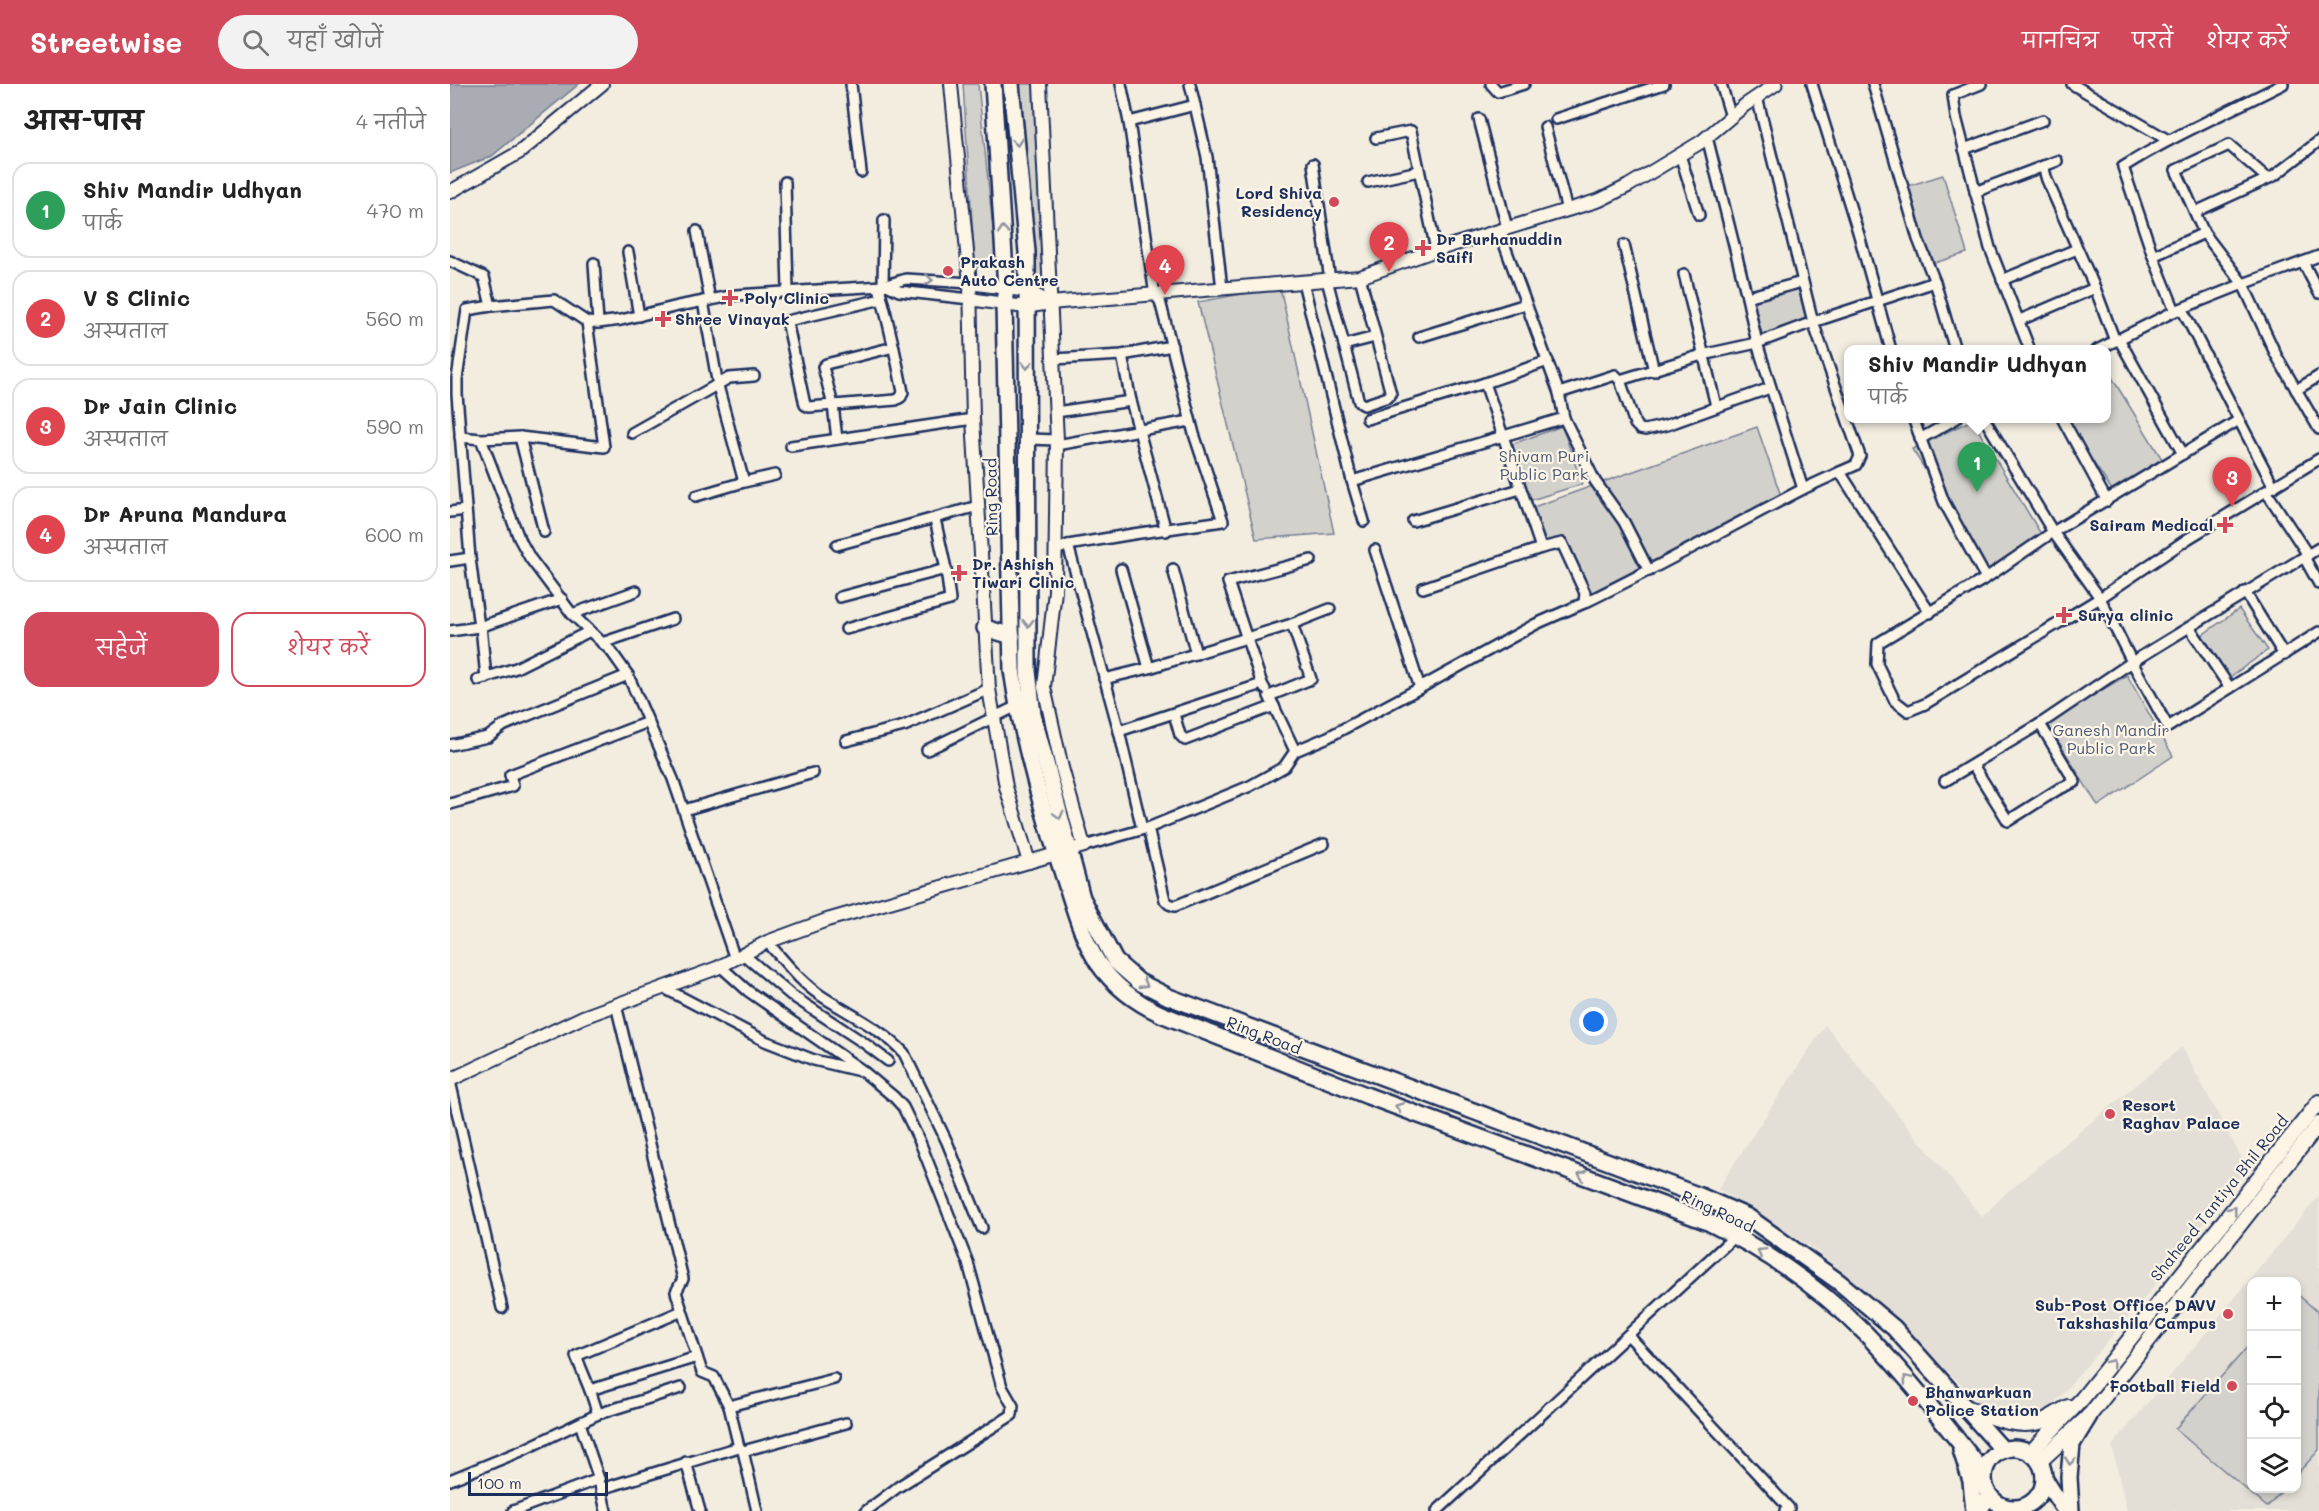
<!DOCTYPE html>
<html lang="hi">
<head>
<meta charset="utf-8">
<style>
	body { margin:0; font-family:Mali,"Playpen Sans Deva",sans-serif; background:#f2f2f2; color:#222 }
	.controls { position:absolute; right:18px; bottom:18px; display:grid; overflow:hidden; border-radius:12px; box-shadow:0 3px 9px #0003 }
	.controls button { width:54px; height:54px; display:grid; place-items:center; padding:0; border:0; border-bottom:2px solid #e0e0e0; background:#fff; color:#222; font:30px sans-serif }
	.scale { position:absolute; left:18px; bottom:15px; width:140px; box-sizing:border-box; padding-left:6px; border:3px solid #1b2f5e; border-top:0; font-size:16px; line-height:21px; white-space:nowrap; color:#1b2f5e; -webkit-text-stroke:4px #fcf5e5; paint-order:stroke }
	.you { position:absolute; left:1144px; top:938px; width:21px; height:21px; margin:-15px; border:4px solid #fff; border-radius:50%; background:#1a73e8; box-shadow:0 0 0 9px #1a73e833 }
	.badge { display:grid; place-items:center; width:39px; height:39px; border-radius:50%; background:#d1495b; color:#fff; font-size:20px; font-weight:700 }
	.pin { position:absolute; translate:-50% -50px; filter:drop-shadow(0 2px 3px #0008) }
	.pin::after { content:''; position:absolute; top:32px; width:21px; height:18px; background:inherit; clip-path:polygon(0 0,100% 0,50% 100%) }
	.popup { position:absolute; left:1394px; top:261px; width:267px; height:78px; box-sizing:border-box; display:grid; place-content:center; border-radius:12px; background:#fff; filter:drop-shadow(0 2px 4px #0005); font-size:20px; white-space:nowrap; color:#767676 }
	.popup b { font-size:22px; color:#222 }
	.popup::after { content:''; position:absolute; left:50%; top:100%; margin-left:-12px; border:12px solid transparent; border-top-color:#fff }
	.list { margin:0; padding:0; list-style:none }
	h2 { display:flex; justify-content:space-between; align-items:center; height:78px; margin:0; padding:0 24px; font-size:26px }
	h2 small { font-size:20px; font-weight:400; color:#767676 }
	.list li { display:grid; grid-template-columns:39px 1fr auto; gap:18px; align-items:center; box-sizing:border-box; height:96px; margin:0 12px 12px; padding:0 12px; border:2px solid #e0e0e0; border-radius:18px }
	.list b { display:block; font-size:22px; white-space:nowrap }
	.list p { margin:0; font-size:20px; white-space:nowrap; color:#767676 }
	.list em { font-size:20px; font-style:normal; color:#767676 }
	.actions { display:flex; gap:12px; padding:18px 24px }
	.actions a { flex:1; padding:14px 0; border:2px solid #d1495b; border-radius:18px; text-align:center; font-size:21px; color:#d1495b }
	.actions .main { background:#d1495b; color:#fff }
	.icon { flex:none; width:33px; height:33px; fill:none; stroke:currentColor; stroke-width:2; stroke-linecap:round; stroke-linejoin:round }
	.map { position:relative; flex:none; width:1869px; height:1427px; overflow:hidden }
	header { display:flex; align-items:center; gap:36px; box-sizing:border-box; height:84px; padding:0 30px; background:#d1495b; color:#fff }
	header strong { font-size:28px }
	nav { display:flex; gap:33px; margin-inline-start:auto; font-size:21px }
	.search { width:420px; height:54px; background:#f2f2f2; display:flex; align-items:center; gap:15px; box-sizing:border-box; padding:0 21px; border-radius:33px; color:#767676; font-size:22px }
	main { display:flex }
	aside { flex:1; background:#fff }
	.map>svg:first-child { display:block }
	.built { fill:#e3dfd6; fill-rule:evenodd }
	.green { fill:#d3d1cc; stroke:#778095; stroke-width:1.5 }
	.water { fill:#a9acb3; stroke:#707a91; stroke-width:1.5 }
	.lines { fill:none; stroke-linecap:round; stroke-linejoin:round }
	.minor-casing { stroke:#1b2f5e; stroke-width:14 }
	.tertiary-casing { stroke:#1b2f5e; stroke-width:16 }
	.secondary-casing { stroke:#1b2f5e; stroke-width:18 }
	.primary-casing { stroke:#1b2f5e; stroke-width:20 }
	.trunk-casing { stroke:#1b2f5e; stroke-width:20 }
	.minor { stroke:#fcf5e5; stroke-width:9 }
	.tertiary { stroke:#fcf5e5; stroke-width:12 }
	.secondary { stroke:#fcf5e5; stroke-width:14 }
	.primary { stroke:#fcf5e5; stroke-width:15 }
	.trunk { stroke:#fcf5e5; stroke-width:15 }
	.oneway { stroke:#8c92a2 }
	.poi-dot { fill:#d1495b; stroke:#fcf5e5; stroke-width:2 }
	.labels { text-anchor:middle; stroke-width:4.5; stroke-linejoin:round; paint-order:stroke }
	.poi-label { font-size:16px; font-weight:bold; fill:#1b2f5e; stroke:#fcf5e5; text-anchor:start }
	.park-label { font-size:16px; fill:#49587a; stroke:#fcf5e5 }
	.street-label { font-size:16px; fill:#1b2f5e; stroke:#fcf5e5 }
</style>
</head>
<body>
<header>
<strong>Streetwise</strong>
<div class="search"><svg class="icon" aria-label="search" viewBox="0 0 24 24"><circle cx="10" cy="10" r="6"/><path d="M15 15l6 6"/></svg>यहाँ खोजें</div>
<nav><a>मानचित्र</a><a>परतें</a><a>शेयर करें</a></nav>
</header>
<main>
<aside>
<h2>आस-पास<small>4 नतीजे</small></h2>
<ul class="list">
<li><span class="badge" style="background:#2e9e5b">1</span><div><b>Shiv Mandir Udhyan</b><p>पार्क</p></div><em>470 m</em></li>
<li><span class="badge" style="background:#e0444e">2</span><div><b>V S Clinic</b><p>अस्पताल</p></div><em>560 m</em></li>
<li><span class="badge" style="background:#e0444e">3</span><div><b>Dr Jain Clinic</b><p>अस्पताल</p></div><em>590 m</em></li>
<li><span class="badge" style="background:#e0444e">4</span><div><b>Dr Aruna Mandura</b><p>अस्पताल</p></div><em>600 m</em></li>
</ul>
<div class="actions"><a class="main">सहेजें</a><a>शेयर करें</a></div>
</aside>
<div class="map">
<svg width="1869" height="1427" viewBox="0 0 1869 1427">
	<rect width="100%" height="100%" fill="#f3ede0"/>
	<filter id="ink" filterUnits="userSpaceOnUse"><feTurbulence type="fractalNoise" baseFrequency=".0167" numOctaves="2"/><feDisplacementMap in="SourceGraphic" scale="12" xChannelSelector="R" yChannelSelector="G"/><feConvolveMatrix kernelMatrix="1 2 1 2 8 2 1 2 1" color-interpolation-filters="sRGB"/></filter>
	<g filter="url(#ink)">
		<g class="built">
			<polygon points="1375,941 1532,1133 1556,1109 1732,963 1797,1084 1697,1211 1596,1329 1575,1338 1552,1340 1429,1221 1364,1165 1268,1105"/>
			<path d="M1869,1112V1427H1677L1662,1362ZM1802,1198H1846V1404H1802Z"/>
		</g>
		<g class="green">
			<polygon points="513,0 528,0 547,183 525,183"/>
			<polygon points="568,0 583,0 589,75 594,206 583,202"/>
			<polygon points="1493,91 1517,169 1481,180 1458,102"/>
			<polygon points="1350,202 1361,236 1313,252 1302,218"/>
			<polygon points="830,203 884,449 806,455 748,218"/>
			<polygon points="1656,284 1712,375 1662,406 1614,335 1656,334"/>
			<polygon points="1522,336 1591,450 1538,485 1462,365"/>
			<polygon points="1112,342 1132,400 1075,418 1057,362"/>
			<polygon points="1307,343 1331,412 1140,512 1117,458 1092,457 1078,425"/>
			<polygon points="1789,525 1818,566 1777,595 1748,554"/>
			<polygon points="1677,591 1723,672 1648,722 1597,639"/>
			<polygon points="1846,1209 1869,1229 1869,1366 1847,1390"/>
			<polygon points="1801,1259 1802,1404 1834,1405 1817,1423 1725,1345"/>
		</g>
		<polygon class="water" points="0,0 129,0 42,72 0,89"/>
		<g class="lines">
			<g class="minor-casing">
				<g id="minor">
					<polyline points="401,0 411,88"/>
					<polyline points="740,0 757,73 772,205"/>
					<polyline points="1041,0 1048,8 1074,0"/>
					<polyline points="1271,0 1281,33"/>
					<polyline points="1362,0 1409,151 1441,266"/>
					<polyline points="1423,0 1468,155 1485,198 1505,266"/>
					<polyline points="1531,0 1503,11 1506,33 1540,164 1580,266"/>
					<polyline points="1622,0 1718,56"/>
					<polyline points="1307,13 1363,238 1410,372 1406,381 1390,388 1480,529"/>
					<polyline points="1029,35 1057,144"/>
					<polyline points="1106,35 1214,0"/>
					<polyline points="679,38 745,21"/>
					<polyline points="1095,43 1117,126"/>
					<polyline points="1257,53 1297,213 1352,198"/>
					<polyline points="926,54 961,47 986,166"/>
					<polyline points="1514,65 1593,36"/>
					<polyline points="1230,71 1249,131"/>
					<polyline points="863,80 880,196"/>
					<polyline points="1593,82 1597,96 1645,204 1665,257"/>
					<polyline points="1817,94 1779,61 1726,86 1754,149 1793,200 1869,172"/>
					<polyline points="335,98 338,206"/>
					<polyline points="918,98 969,87"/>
					<polyline points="1525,108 1607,77"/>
					<polyline points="1745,128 1824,92 1869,57"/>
					<polyline points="247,147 260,216"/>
					<polyline points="1174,161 1204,287"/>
					<polyline points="178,168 189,232"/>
					<polyline points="1703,172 1754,149"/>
					<polyline points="0,177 34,193 41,222 104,216 137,238 148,239 171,236 228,222 286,211 433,202 456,195 520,199"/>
					<polyline points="1853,178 1869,209"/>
					<polyline points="144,179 148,239"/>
					<polyline points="1234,190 1266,322"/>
					<polyline points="877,196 909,318 914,321 938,313 941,310 910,193"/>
					<polyline points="1552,196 1627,165"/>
					<polyline points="853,198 902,397 1114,334 1109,309 1049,146"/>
					<polyline points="433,202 434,136"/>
					<polyline points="439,202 449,207 520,215"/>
					<path d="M429,203C438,237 446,272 453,308L451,313L446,316L359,323L355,321L337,237L432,215"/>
					<polyline points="253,217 268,302 294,398 325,391"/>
					<polyline points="41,222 17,226 7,295 7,310 20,474 29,543 112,515"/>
					<path d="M1725,227L1703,172L1673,83C1724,51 1780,27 1833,0"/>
					<polyline points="1570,236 1645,204"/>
					<polyline points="969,253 1076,220"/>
					<polyline points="1669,255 1733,370"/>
					<polyline points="894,261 925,253"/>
					<polyline points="1647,266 1725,227 1793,200 1826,271 1869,345"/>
					<polyline points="672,271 681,317 716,447"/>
					<polyline points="604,275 672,271 722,262"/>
					<polyline points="1170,296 1252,271 1307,259 1297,213"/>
					<polyline points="1846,306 1869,292"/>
					<polyline points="1109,309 1165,291 1170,296 1185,340 1190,345 1195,346 1217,341 1320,304"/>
					<polyline points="606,328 681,317"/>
					<polyline points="1114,334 1145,397 1174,438 1199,487"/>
					<polyline points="1463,334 1494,418 1536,494"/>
					<polyline points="1534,334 1603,448 1650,514 1739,454 1869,375"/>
					<polyline points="1612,334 1657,417"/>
					<polyline points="917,335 1035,299"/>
					<polyline points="1789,336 1824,403"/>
					<polyline points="182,349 279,294 304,292"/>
					<polyline points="10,353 31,355 69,454 80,474 122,530 161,567 178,591 223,695 285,875"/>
					<polyline points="31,355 70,353"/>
					<polyline points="387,355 383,321 373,283 376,280 444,263"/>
					<polyline points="578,355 607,356"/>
					<polyline points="1470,355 1507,334"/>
					<polyline points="607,361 740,337"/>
					<polyline points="341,362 523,335"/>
					<polyline points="1390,388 1353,405 1307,259 1363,238 1485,198"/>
					<polyline points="902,397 914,437"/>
					<polyline points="1816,407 1858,471"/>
					<polyline points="246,412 294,398"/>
					<polyline points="0,428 16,426"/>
					<polyline points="963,437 1070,405"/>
					<polyline points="94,448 70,353 154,363 137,238"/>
					<polyline points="387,461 528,422"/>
					<polyline points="618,461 669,647 692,745"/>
					<polyline points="1869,464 1682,578 1718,643 1869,548"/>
					<polyline points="606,466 618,461 683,450 773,437 744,350 710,217 705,211 679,38 671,0"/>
					<polyline points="925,466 970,604 1086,540 1134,519 1135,509 1112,459 1091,464"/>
					<polyline points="1854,473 1869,500"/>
					<polyline points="0,477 20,474"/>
					<polyline points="671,485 699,584"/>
					<polyline points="723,485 746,570"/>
					<polyline points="973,504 1091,464 1035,299 1098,277"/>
					<polyline points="1795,508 1834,571"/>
					<polyline points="390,513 496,485"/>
					<path d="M1134,519C1208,483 1280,443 1353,405"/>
					<polyline points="122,530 186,507"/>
					<polyline points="842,540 880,525"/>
					<polyline points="31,542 36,594"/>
					<polyline points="1740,544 1780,604"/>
					<polyline points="396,545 500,516 496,485 485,435"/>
					<polyline points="0,547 29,543"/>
					<polyline points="152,559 223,535"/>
					<polyline points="654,595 699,584 842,540 861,595 819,612 845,667"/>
					<polyline points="28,596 66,584 140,547"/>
					<polyline points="812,600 778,498 861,476"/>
					<polyline points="724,630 730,651 735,656 824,622"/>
					<polyline points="669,647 812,600 815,605"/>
					<polyline points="396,657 454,642 539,605"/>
					<polyline points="0,661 38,653 53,642 69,635 178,591"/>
					<polyline points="477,666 567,622"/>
					<polyline points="1523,681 1558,737 1607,706 1625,698 1590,640"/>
					<polyline points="1495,697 1590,640 1682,578 1650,514 1475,620 1458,627 1445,617 1427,580 1428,559 1536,494 1603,448 1789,336 1732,225"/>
					<polyline points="0,720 63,702 60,691 198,638"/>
					<polyline points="234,726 363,689"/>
					<polyline points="698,744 715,816 719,820 725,822 874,760"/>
					<polyline points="634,762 698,744 800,702 834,683 845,667 878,653 970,604"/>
					<path d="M317,858C334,876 349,897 370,911C397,929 431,944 454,969L497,1058L532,1144"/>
					<polyline points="294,871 341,911 414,959 438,977"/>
					<polyline points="270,882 298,907 413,987"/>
					<polyline points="214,904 315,957 364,976 414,988 444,1013 453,1023 470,1058 518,1179 552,1303 563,1322 562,1331 448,1403 416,1427"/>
					<polyline points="166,921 233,1195 226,1208 252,1288 264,1293 279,1322"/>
					<polyline points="0,997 52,1224"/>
					<polyline points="1178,1251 1339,1424 1335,1427"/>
					<polyline points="140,1306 126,1272 232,1227"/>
					<polyline points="148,1330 140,1306 247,1273"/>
					<polyline points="130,1339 149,1395"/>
					<polyline points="293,1367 396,1339"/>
					<polyline points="236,1378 250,1427"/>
					<polyline points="0,1396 71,1367 148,1330 231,1304"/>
					<polyline points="151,1405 156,1427"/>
					<polyline points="63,1427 149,1395 151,1405 289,1363"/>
					<polyline points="307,1427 293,1367 289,1363 279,1322 384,1295"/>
					<polyline points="987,1427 1285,1152"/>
				</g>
			</g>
			<g class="tertiary-casing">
				<g id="tertiary">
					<polyline points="501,0 520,199 523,335 539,605 556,703 579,778"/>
					<polyline points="0,108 70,68 152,0"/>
					<polyline points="520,199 578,207 600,219"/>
					<polyline points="520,215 575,223 600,219 910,193 986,166 1150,116 1178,102 1251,58 1295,21 1326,0"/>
					<polyline points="0,996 133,933 267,884 317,858 377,836 634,762 612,684 594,603 605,507 607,356 590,0"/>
				</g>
			</g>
			<g class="secondary-casing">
				<g id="secondary">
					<path d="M1516,1323C1539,1332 1567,1346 1593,1337C1602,1333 1610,1327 1618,1323"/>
					<polyline points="1580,1369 1632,1315 1869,1018"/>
					<polyline points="1589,1378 1639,1332 1869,1040"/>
				</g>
			</g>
			<g class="primary-casing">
				<g id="primary">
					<polyline points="1529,1427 1539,1411"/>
					<polyline points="1550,1427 1555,1423"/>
				</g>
			</g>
			<g class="trunk-casing">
				<g id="trunk">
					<path d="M543,0L556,204L554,220L562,586C572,656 591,723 613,790C623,819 631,852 648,879C664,902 685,918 711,930L918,1012L1258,1138C1323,1170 1386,1215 1434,1269C1469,1307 1502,1349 1534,1389"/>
					<polyline points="561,0 577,168 578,587 583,631 632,814 665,877 689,898 719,913 1250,1112 1298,1133 1389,1198 1444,1244 1553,1366"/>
					<polyline points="535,544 562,552"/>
					<circle cx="1564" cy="1394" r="30"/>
					<polyline points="1511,1366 1521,1397 1524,1427"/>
					<polyline points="1594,1394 1615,1427"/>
					<polyline points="1621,1427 1619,1393 1622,1360 1639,1332"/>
				</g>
			</g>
			<use href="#minor" class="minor"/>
			<use href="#tertiary" class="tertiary"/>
			<use href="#secondary" class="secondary"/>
			<use href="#primary" class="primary"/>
			<use href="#trunk" class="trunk"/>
		</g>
		<defs><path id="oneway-chevron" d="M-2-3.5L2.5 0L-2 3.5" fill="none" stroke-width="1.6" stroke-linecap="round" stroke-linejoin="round" transform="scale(1.5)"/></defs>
		<g class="oneway">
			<use href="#oneway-chevron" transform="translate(567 58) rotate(85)"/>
			<use href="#oneway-chevron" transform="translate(553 146) rotate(-94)"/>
			<use href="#oneway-chevron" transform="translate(479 196) rotate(5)"/>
			<use href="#oneway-chevron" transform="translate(577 281) rotate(89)"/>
			<use href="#oneway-chevron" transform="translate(578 539) rotate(90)"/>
			<use href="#oneway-chevron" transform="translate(609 731) rotate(76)"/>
			<use href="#oneway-chevron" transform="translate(694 900) rotate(30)"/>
			<use href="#oneway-chevron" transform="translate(949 1023) rotate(-160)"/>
			<use href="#oneway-chevron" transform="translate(1132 1091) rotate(-160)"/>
			<use href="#oneway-chevron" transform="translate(1783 1126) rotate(-51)"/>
			<use href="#oneway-chevron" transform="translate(1311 1168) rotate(-148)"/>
			<use href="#oneway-chevron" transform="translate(1661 1279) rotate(-52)"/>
			<use href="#oneway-chevron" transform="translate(1457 1295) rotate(-130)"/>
			<use href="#oneway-chevron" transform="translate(1620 1377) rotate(96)"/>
		</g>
	</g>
	<g class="poi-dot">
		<circle cx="884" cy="118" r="6"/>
		<path d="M970 155h6v6h6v6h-6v6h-6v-6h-6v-6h6z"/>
		<circle cx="498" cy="187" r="6"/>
		<path d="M277 205h6v6h6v6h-6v6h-6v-6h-6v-6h6z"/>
		<path d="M210 226h6v6h6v6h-6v6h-6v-6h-6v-6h6z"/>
		<path d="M1772 432h6v6h6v6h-6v6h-6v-6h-6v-6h6z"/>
		<path d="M506 480h6v6h6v6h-6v6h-6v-6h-6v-6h6z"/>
		<path d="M1611 522h6v6h6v6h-6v6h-6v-6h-6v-6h6z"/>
		<circle cx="1660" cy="1030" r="6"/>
		<circle cx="1778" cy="1230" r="6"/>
		<circle cx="1782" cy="1302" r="6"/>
		<circle cx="1463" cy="1317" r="6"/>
	</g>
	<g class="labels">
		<g class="poi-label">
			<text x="872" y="115" text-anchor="end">Lord Shiva<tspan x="872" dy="18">Residency</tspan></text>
			<text x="986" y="161">Dr Burhanuddin<tspan x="986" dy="18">Saifi</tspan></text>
			<text x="510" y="184">Prakash<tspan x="510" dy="18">Auto Centre</tspan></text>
			<text x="294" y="220">Poly Clinic</text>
			<text x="225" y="241">Shree Vinayak</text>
			<text x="1763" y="447" text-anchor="end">Sairam Medical</text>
			<text x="522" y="486">Dr. Ashish<tspan x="522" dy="18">Tiwari Clinic</tspan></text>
			<text x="1628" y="537">Surya clinic</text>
			<text x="1672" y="1027">Resort<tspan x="1672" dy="18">Raghav Palace</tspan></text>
			<text x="1766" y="1227" text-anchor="end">Sub-Post Office, DAVV<tspan x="1766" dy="18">Takshashila Campus</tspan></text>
			<text x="1770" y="1308" text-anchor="end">Football Field</text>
			<text x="1475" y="1314">Bhanwarkuan<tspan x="1475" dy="18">Police Station</tspan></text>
		</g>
		<g class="park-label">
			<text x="1094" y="378">Shivam Puri<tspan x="1094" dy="18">Public Park</tspan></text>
			<text x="1661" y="652">Ganesh Mandir<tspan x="1661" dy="18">Public Park</tspan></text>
		</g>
		<g class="street-label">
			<text transform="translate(541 413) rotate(-91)" y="6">Ring Road</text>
			<text transform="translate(814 951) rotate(21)" y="6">Ring Road</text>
			<text transform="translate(1769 1114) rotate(-51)" y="6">Shaheed Tantiya Bhil Road</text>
			<text transform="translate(1268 1127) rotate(25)" y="6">Ring Road</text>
		</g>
	</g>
</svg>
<div class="controls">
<button>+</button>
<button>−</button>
<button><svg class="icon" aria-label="locate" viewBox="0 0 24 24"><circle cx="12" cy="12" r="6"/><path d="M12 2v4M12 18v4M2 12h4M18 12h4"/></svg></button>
<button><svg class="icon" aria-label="layers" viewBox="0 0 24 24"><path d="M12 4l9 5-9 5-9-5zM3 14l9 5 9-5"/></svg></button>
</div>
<div class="scale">100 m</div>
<div class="you"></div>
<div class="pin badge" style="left:1527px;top:408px;background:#2e9e5b">1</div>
<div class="popup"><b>Shiv Mandir Udhyan</b>पार्क</div>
<div class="pin badge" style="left:939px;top:188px;background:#e0444e">2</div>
<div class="pin badge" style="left:1782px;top:423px;background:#e0444e">3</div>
<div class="pin badge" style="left:715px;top:211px;background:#e0444e">4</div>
</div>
</main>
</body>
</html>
